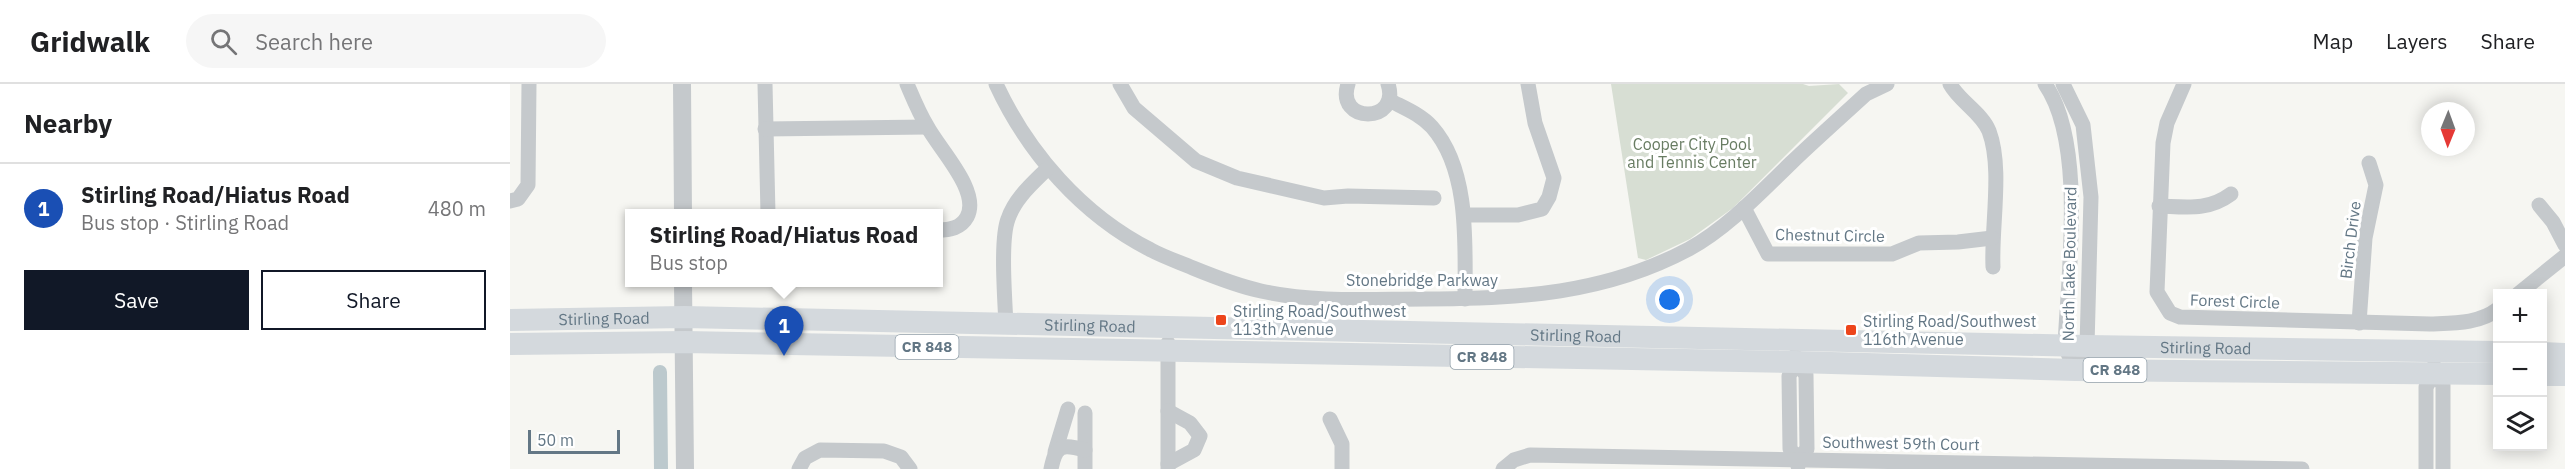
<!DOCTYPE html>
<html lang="en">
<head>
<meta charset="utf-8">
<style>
	body { margin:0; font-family:"IBM Plex Sans",sans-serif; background:#f6f6f6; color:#202124 }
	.controls { position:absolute; right:18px; bottom:18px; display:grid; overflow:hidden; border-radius:0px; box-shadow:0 3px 15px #0003 }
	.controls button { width:54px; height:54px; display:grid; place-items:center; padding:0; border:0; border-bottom:2px solid #e0e0e0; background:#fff; color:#202124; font:30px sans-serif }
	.compass { position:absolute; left:1911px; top:18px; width:54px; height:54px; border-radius:50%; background:#fff; box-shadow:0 3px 15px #0003; rotate:181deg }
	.scale { position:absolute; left:18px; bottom:15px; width:92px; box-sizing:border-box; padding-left:6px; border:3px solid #637785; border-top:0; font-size:16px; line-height:21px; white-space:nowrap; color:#637785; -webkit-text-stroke:4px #fff; paint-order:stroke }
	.you { position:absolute; left:1160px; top:216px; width:21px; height:21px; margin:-15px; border:4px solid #fff; border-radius:50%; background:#1a73e8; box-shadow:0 0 0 9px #1a73e833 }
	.badge { display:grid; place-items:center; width:39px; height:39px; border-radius:50%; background:#111827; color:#fff; font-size:20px; font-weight:700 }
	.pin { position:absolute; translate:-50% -50px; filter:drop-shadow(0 2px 3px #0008) }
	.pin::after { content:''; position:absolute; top:32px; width:21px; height:18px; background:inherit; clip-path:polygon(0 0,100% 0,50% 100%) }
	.popup { position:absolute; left:115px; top:125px; width:318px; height:78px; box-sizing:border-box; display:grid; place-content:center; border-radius:0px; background:#fff; filter:drop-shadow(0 2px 4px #0005); font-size:20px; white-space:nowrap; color:#757577 }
	.popup b { font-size:22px; color:#202124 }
	.popup::after { content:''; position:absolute; left:50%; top:100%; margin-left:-12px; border:12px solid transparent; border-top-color:#fff }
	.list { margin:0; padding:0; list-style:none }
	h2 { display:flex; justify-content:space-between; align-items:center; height:78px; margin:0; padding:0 24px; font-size:26px }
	h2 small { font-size:20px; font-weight:400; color:#757577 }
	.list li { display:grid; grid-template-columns:39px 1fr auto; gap:18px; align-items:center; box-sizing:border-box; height:90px; padding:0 24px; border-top:2px solid #e0e0e0 }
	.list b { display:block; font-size:22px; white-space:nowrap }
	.list p { margin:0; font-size:20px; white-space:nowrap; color:#757577 }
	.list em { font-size:20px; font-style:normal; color:#757577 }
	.actions { display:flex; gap:12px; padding:18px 24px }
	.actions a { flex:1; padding:14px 0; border:2px solid #111827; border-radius:0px; text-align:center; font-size:21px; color:#111827 }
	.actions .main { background:#111827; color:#fff }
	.icon { flex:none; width:33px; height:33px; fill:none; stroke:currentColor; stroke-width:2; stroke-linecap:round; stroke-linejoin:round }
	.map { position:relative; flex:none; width:2055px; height:385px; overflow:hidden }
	header { display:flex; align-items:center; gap:36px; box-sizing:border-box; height:84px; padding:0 30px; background:#fff; border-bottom:2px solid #e0e0e0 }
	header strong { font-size:28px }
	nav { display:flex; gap:33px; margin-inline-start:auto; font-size:21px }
	.search { width:420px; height:54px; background:#f6f6f6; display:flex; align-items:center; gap:15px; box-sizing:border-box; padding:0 21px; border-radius:33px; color:#757577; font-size:22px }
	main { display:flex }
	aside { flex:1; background:#fff }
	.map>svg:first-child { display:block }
	.green { fill:#d7ded3 }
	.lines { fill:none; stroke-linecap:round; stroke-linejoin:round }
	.canal { stroke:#bcc9cd; stroke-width:14 }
	.minor { stroke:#c5c9cc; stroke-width:15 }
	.tertiary { stroke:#c5c9cc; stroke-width:18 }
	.primary { stroke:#d4d9dd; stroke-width:22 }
	.poi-dot { fill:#ed451b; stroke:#fff; stroke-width:2 }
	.labels { text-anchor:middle; stroke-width:6; stroke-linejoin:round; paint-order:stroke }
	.shield { fill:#fff; stroke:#92a0aa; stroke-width:1.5 }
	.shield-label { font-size:15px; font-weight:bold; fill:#637785 }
	.park-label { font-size:16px; fill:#687c62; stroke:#fff }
	.street-label { font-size:16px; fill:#637785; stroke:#fff }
	.poi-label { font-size:16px; fill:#637785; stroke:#fff; text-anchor:start }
</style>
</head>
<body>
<header>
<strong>Gridwalk</strong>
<div class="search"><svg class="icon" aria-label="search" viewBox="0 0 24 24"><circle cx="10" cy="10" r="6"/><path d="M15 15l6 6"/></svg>Search here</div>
<nav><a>Map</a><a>Layers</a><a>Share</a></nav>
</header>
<main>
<aside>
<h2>Nearby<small></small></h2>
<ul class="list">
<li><span class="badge" style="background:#1a4fb4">1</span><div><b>Stirling Road/Hiatus Road</b><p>Bus stop · Stirling Road</p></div><em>480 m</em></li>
</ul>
<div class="actions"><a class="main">Save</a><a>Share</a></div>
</aside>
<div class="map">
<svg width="2055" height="385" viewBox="0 0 2055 385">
	<rect width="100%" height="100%" fill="#f6f6f2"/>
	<polygon class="green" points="1101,0 1293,0 1299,2 1329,0 1338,9 1223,124 1180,155 1136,176 1128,174"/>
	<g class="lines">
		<polyline class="canal" points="150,288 151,385"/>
		<g class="minor">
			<polyline points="255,0 258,130"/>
			<path d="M397,0C403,14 409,29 417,42C429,65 471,107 457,133C451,144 440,146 428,146"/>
			<path d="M486,0C518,69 572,131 641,166C654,173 669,178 683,184C705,193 728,202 751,207C804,219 861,215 915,215C1008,215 1095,210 1179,165C1217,144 1249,110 1281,79C1305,56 1331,33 1356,10L1377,0"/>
			<polyline points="610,0 624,24 686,77 727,94 814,114 838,112 924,114"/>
			<path d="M838,0C825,40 891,40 878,0"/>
			<path d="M1440,0C1449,17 1472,29 1479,47C1493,84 1481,143 1483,183"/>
			<path d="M1535,0C1576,59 1558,190 1555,262L1565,286"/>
			<polyline points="1553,0 1573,41 1581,113 1577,262 1573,270"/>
			<path d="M1674,0L1657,39L1653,59L1647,208L1660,229L1670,233L1920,240C1943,239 1969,240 1988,225"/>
			<path d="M879,16C894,24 910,30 922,43C960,86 955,161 955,215"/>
			<polyline points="255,45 417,43"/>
			<polyline points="0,117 8,115 18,101 19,0"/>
			<polyline points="2029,121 2043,138 2055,161"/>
			<path d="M1649,122C1677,123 1698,127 1721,110"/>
			<polyline points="1234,124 1258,170 1382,170 1409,159 1448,158 1482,154"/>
			<polyline points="954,131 1008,131 1032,125 1039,113 1044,94 1025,39 1018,0"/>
			<polyline points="2008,210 2055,172"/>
			<polyline points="1849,239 1855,154 1866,101 1859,79"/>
			<path d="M496,241C495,216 490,156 498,135C505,114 523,99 538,84"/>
			<polyline points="658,259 658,385"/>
			<polyline points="1285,272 1286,278 1279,292 1280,365 1288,375"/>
			<polyline points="1286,278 1296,291 1297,365 1288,375 1288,382"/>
			<polyline points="1924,289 1933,301 1933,385"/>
			<polyline points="658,327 680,339 690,352 684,366 658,380"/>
			<polyline points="575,329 575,385"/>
			<polyline points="820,335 832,360 832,385"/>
			<polyline points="545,368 558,325"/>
			<polyline points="289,385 295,374 310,366 374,367 391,373 400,385"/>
			<path d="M541,385C546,360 552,360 575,366"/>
			<polyline points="993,385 1004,376 1020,371 1792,385"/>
			<polyline points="1916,385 1916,303 1924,289 1924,282"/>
		</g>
		<g class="tertiary">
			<polyline points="172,0 173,130"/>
			<polyline points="173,198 175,385"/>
		</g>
		<g class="primary">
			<path id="s1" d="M0,236L174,233L1577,262L1988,268"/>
			<polyline points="0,260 175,258 1286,278 1565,286 1988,290"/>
			<polyline points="2032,269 2055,270"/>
			<polyline points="2032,291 2055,291"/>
		</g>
	</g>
	<g class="poi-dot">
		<rect x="705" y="230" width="12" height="12" rx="3"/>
		<rect x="1335" y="240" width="12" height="12" rx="3"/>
	</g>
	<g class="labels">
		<g class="shield">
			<rect x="385.5" y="251" width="63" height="24" rx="4.5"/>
			<rect x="940.5" y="261" width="63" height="24" rx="4.5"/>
			<rect x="1573.5" y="274" width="63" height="24" rx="4.5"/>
		</g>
		<g class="shield-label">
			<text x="417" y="268">CR 848</text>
			<text x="972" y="278">CR 848</text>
			<text x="1605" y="291">CR 848</text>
		</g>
		<g class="park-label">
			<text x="1182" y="66">Cooper City Pool<tspan x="1182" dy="18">and Tennis Center</tspan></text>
		</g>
		<g class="street-label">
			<text transform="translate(1320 151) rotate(1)" y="6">Chestnut Circle</text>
			<text transform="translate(1840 156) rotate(-83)" y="6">Birch Drive</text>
			<text transform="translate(1559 180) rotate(-89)" y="6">North Lake Boulevard</text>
			<text x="912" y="202">Stonebridge Parkway</text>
			<text transform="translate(1725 217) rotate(2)" y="6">Forest Circle</text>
			<text dy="6" stroke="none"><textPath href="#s1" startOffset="94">Stirling Road</textPath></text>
			<text dy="6" stroke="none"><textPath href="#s1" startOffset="580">Stirling Road</textPath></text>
			<text dy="6" stroke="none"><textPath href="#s1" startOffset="1066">Stirling Road</textPath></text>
			<text dy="6" stroke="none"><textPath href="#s1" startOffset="1696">Stirling Road</textPath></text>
			<text transform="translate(1391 359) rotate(1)" y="6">Southwest 59th Court</text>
		</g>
		<g class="poi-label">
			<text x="723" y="233">Stirling Road/Southwest<tspan x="723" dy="18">113th Avenue</tspan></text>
			<text x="1353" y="243">Stirling Road/Southwest<tspan x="1353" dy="18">116th Avenue</tspan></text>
		</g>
	</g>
</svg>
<div class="controls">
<button>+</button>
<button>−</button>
<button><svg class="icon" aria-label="layers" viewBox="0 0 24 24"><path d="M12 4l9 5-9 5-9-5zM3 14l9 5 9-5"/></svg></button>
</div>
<svg class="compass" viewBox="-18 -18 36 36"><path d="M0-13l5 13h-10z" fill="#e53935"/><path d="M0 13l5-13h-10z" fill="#757577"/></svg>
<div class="scale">50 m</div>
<div class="you"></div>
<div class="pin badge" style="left:274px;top:272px;background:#1a4fb4">1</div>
<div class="popup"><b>Stirling Road/Hiatus Road</b>Bus stop</div>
</div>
</main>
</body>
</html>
